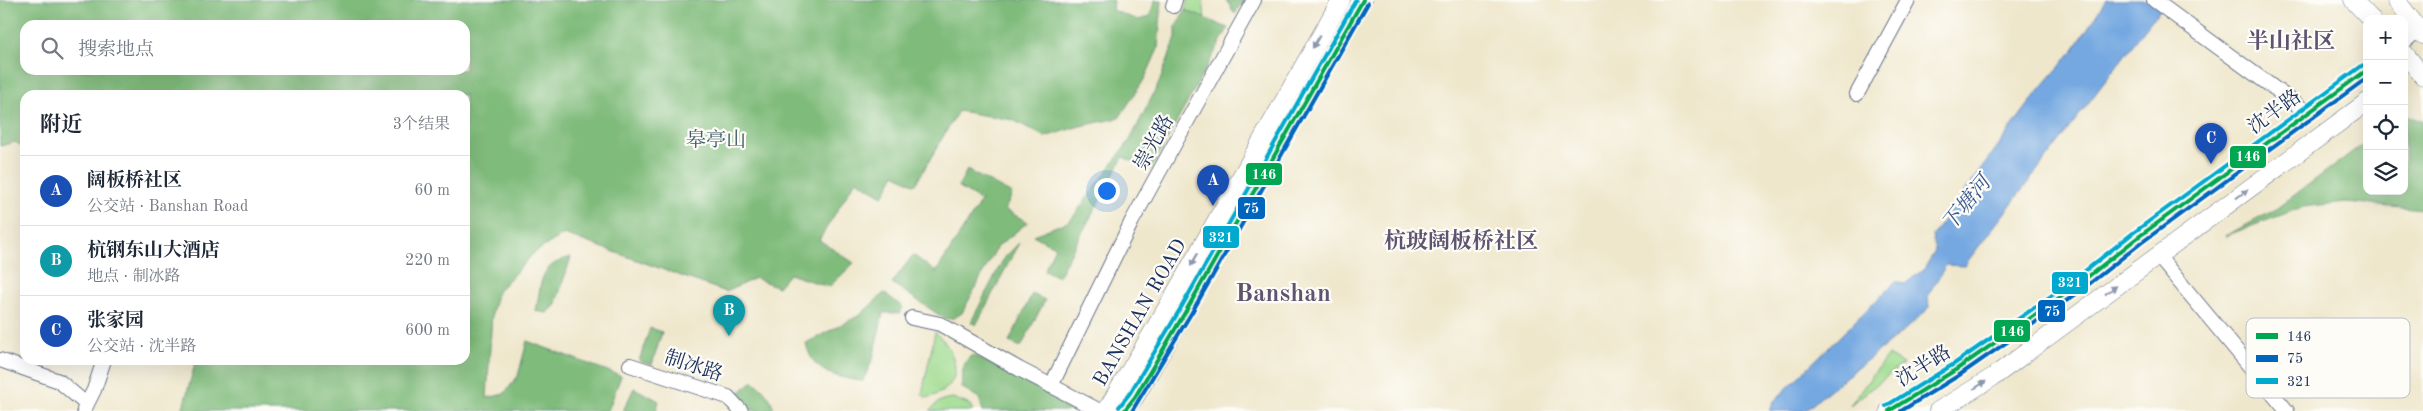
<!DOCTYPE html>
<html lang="zh">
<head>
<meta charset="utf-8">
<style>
	body { margin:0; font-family:"Old Standard TT","Noto Serif SC",serif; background:#f2f2f3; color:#1f2937 }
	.controls { position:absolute; right:15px; top:15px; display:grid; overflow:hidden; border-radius:10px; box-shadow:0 5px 20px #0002 }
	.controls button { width:45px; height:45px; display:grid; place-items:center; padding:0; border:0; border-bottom:1px solid #e0e1e3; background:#fff; color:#1f2937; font:25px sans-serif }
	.you { position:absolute; left:1106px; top:190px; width:18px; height:18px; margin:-12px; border:4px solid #fff; border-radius:50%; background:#1a73e8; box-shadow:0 0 0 8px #1a73e833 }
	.badge { display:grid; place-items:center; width:32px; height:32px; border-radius:50%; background:#0b8043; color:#fff; font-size:16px; font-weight:700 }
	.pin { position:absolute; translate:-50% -41px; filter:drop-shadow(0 1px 2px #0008) }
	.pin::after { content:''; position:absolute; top:26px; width:18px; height:15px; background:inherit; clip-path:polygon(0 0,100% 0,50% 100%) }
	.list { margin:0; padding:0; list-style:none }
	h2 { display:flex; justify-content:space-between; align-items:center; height:65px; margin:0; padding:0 20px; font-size:21px }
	h2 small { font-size:16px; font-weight:400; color:#747a83 }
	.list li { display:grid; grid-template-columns:32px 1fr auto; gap:15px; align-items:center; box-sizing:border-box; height:70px; padding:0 20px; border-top:1px solid #e0e1e3 }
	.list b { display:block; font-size:19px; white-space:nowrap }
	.list p { margin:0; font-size:16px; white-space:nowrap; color:#747a83 }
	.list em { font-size:16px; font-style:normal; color:#747a83 }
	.icon { flex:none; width:28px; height:28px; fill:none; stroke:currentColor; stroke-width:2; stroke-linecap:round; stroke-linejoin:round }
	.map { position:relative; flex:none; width:2423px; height:411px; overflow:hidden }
	.search { position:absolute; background:#fff; box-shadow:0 5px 20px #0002; left:20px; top:20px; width:450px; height:55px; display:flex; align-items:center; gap:12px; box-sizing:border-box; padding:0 18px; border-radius:15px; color:#747a83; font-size:19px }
	.panel { position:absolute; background:#fff; box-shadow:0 5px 20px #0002; left:20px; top:90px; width:450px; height:275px; border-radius:15px }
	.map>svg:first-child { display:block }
	.green { fill:#9fdb8f; stroke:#5d8576 }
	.forest { fill:#7fbb7a; stroke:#4d756c; fill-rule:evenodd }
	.water { fill:#75a8e1; stroke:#486ca0 }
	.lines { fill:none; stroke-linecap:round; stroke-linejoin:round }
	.minor-casing { stroke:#656f84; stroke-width:16 }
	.major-casing { stroke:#656f84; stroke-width:19 }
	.minor { stroke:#fff; stroke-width:14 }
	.major { stroke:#fff; stroke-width:18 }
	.bus-1-casing { stroke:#fdfcf7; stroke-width:8 }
	.bus-2-casing { stroke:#fdfcf7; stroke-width:8 }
	.bus-3-casing { stroke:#fdfcf7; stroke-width:8 }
	.bus-1 { stroke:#00a651; stroke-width:4 }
	.bus-2 { stroke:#0065bd; stroke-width:4 }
	.bus-3 { stroke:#00a9ce; stroke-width:4 }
	.oneway { fill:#8d97ae }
	.labels { text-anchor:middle; stroke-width:4.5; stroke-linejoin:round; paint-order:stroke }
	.street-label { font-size:20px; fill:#1b2f5e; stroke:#fdfcf7 }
	.park-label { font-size:20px; fill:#3c5a6a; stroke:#fdfcf7 }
	.water-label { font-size:21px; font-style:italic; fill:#3a598c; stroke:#fdfcf7 }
	.quarter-label { font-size:22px; font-weight:bold; fill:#5e5370; stroke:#fdfcf7 }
	.district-label { font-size:25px; font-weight:bold; fill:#5e5370; stroke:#fdfcf7 }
	.key { fill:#fdfcf7; stroke:#b9bec9; stroke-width:1 }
	.key-label { font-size:14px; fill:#1b2f5e }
	.line-badge { stroke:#fdfcf7; stroke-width:2 }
	.badge-label { font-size:14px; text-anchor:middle; font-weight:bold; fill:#fff }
</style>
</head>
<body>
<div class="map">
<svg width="2423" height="411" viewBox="0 0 2423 411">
	<rect width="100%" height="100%" fill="#fdfcf7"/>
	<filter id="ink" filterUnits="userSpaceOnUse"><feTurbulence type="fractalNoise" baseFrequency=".02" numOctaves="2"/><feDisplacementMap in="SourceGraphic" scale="10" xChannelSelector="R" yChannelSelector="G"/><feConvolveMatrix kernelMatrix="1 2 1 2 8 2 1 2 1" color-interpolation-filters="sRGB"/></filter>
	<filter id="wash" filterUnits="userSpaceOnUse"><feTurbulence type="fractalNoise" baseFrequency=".0096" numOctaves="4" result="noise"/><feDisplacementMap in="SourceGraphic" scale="20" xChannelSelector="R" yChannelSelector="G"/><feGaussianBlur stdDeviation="1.12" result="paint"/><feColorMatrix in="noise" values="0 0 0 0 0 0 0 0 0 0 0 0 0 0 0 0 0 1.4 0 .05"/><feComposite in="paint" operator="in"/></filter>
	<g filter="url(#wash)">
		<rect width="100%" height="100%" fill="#efe7cc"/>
		<g class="green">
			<polygon points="1188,0 1203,0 1205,19 1185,10"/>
			<path d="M935,332C961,355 965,389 926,398L922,394Z"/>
			<polygon points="1888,355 1903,364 1850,405"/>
			<path d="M953,398L970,405L973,411H930C937,402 942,399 953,398Z"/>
		</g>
		<g class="forest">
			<path d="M0,0H1113L1112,10L1138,20L1149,17L1155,0H1162L1158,49L1145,78L1119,118L1080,126L1045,137L1013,120L958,111L915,185L895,174L883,196L856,180L819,240L854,263L829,287L789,274L778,287L755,278L726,292L564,234L534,253L498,291L492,313L487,398L504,394L518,376L527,341L621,376L608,411H182L196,360H465V95H25V148L15,142L0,146ZM25,25H465V70H25Z"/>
			<polygon points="1226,0 1243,0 1235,14"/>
			<polygon points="1185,10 1228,28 1151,169 1123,157 1058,277 1044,270 1055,247 1033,235 1070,221 1130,140 1159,83 1176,38 1176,26"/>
			<polygon points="2404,114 2423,122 2423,209 2346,202 2303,207 2225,236 2273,211 2367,141 2367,191 2404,191"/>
			<polygon points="967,170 1012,194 1005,210 1028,222 997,247 962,313 954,318 945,319 892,283 913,255 936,272 981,201 958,187"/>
			<polygon points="1019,243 976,325 971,322 1004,258"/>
			<path d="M571,257L555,306L547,313L536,311C542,281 538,266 571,257Z"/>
			<path d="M884,293L903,307L900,313H883L873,358L863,381C837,378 812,373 806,343L860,315Z"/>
			<polygon points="1032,294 1045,300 1021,347 1009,342"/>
			<polygon points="650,328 662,332 652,365 639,361"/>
			<path d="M973,355L1071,406L1076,411H983L979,398L961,387C963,375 961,361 973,355Z"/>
			<path d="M753,381C764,389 772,398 774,411H753L737,394Z"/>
			<polygon points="634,388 659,401 656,411 623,411"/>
		</g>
		<path class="water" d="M2106,0H2167L1964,266L1946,265L1928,295L1929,308C1890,345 1845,375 1805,411H1770L1774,401L1896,281L1905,284L1924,269L1935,251L1932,236L2039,90L2073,51Z"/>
	</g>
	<g filter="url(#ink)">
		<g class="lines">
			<g class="minor-casing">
				<g id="minor">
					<polyline points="2154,0 2308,113"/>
					<polyline points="1173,6 1175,0"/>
					<polyline points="2404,42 2423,26"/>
					<polyline points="1857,94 1908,0"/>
					<polyline points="2158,256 2287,411"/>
					<polyline points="912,318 940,324 1019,369 1100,411"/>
					<polyline points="0,360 59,381 86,404"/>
					<polyline points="630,365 728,397 741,411"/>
					<polyline points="1051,386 1132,221 1254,0"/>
					<polyline points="84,410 94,390 104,360"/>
				</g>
			</g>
			<g class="major-casing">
				<g id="major">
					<polyline points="2353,0 2371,19"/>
					<polyline points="2396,0 2423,35"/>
					<polyline points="2404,53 2423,76"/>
					<polyline points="1106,411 1171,301 1341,0"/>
					<polyline points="1124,411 1135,397 1187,309 1270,160 1363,0"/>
					<polyline points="1889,411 1957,369 2075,287 2137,238 2367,70"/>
					<polyline points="1938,411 1993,377 2367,102"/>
				</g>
			</g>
			<use href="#minor" class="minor"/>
			<use href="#major" class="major"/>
			<g class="bus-1-casing">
				<g id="bus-1">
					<polyline points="1124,411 1135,397 1187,309 1363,0"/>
					<polyline points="1889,411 1957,369 2075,287 2137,238 2367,70"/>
				</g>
			</g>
			<g class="bus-2-casing">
				<g id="bus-2">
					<polyline points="1132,411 1192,312 1368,3"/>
					<polyline points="1901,411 1961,374 2079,292 2141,243 2367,78"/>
				</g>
			</g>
			<g class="bus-3-casing">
				<g id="bus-3">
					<polyline points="1886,406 1954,364 2071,282 2133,233 2363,65"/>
					<polyline points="1119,407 1130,393 1182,306 1356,0"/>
				</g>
			</g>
			<use href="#bus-1" class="bus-1"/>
			<use href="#bus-2" class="bus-2"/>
			<use href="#bus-3" class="bus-3"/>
		</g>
		<defs><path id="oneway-solid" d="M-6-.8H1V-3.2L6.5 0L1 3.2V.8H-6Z" transform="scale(1.25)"/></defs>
		<g class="oneway">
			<use href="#oneway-solid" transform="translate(1316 42) rotate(120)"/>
			<use href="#oneway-solid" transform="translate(2242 194) rotate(-36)"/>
			<use href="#oneway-solid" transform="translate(1194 260) rotate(119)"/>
			<use href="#oneway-solid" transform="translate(2111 290) rotate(-36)"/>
			<use href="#oneway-solid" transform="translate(1980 385) rotate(-32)"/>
		</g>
	</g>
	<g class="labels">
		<g class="street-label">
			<text transform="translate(2274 111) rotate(-36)" y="7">沈半路</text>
			<text transform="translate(1153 142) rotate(-61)" y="7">崇光路</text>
			<text transform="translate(1139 312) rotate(-60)" y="7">BANSHAN ROAD</text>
			<text transform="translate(694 365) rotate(18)" y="7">制冰路</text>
			<text transform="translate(1923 365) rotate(-32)" y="7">沈半路</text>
		</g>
		<g class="park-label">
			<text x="716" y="146">皋亭山</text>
		</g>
		<g class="water-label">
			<text transform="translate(1966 203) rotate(-51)" y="7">下塘河</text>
		</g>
		<g class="quarter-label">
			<text x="2291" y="48">半山社区</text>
			<text x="1461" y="248">杭玻阔板桥社区</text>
		</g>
		<g class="district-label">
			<text x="1283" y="301">Banshan</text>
		</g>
	</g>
	<rect x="2246" y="318" width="164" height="80" rx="8" class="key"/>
	<rect x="2256" y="333" width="22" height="6" fill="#00a651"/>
	<rect x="2256" y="355" width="22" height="7" fill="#0065bd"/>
	<rect x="2256" y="378" width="22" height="6" fill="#00a9ce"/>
	<g class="key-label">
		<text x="2287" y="341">146</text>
		<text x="2287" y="363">75</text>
		<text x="2287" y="386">321</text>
	</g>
	<g class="line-badge">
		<rect x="2229" y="145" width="38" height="24" rx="5" fill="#00a651"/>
		<rect x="1245" y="162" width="38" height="24" rx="5" fill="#00a651"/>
		<rect x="1237" y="196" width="29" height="24" rx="5" fill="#0065bd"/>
		<rect x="1202" y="225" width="38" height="24" rx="5" fill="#00a9ce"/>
		<rect x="2051" y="271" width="38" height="24" rx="5" fill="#00a9ce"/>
		<rect x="2037" y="299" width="29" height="24" rx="5" fill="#0065bd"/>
		<rect x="1993" y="319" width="38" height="24" rx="5" fill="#00a651"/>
	</g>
	<g class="badge-label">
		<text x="2248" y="161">146</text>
		<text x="1264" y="179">146</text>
		<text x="1251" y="213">75</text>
		<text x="1221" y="242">321</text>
		<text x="2070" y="287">321</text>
		<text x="2052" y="316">75</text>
		<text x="2012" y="336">146</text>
	</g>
</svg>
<div class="controls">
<button>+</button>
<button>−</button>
<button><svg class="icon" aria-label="locate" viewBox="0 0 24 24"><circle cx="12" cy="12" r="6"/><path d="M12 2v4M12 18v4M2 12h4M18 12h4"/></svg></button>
<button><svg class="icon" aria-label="layers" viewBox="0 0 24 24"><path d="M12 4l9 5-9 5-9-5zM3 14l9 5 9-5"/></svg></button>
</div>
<div class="you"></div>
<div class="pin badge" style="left:1213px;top:206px;background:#1a4fb4">A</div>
<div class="pin badge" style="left:729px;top:336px;background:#0f9aa8">B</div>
<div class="pin badge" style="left:2211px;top:164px;background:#1a4fb4">C</div>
<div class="search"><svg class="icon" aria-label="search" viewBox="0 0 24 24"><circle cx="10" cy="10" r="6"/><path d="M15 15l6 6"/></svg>搜索地点</div>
<section class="panel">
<h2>附近<small>3个结果</small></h2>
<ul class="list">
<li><span class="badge" style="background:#1a4fb4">A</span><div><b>阔板桥社区</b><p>公交站 · Banshan Road</p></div><em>60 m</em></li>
<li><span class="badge" style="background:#0f9aa8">B</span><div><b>杭钢东山大酒店</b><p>地点 · 制冰路</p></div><em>220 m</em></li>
<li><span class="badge" style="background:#1a4fb4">C</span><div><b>张家园</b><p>公交站 · 沈半路</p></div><em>600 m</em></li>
</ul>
</section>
</div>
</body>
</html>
